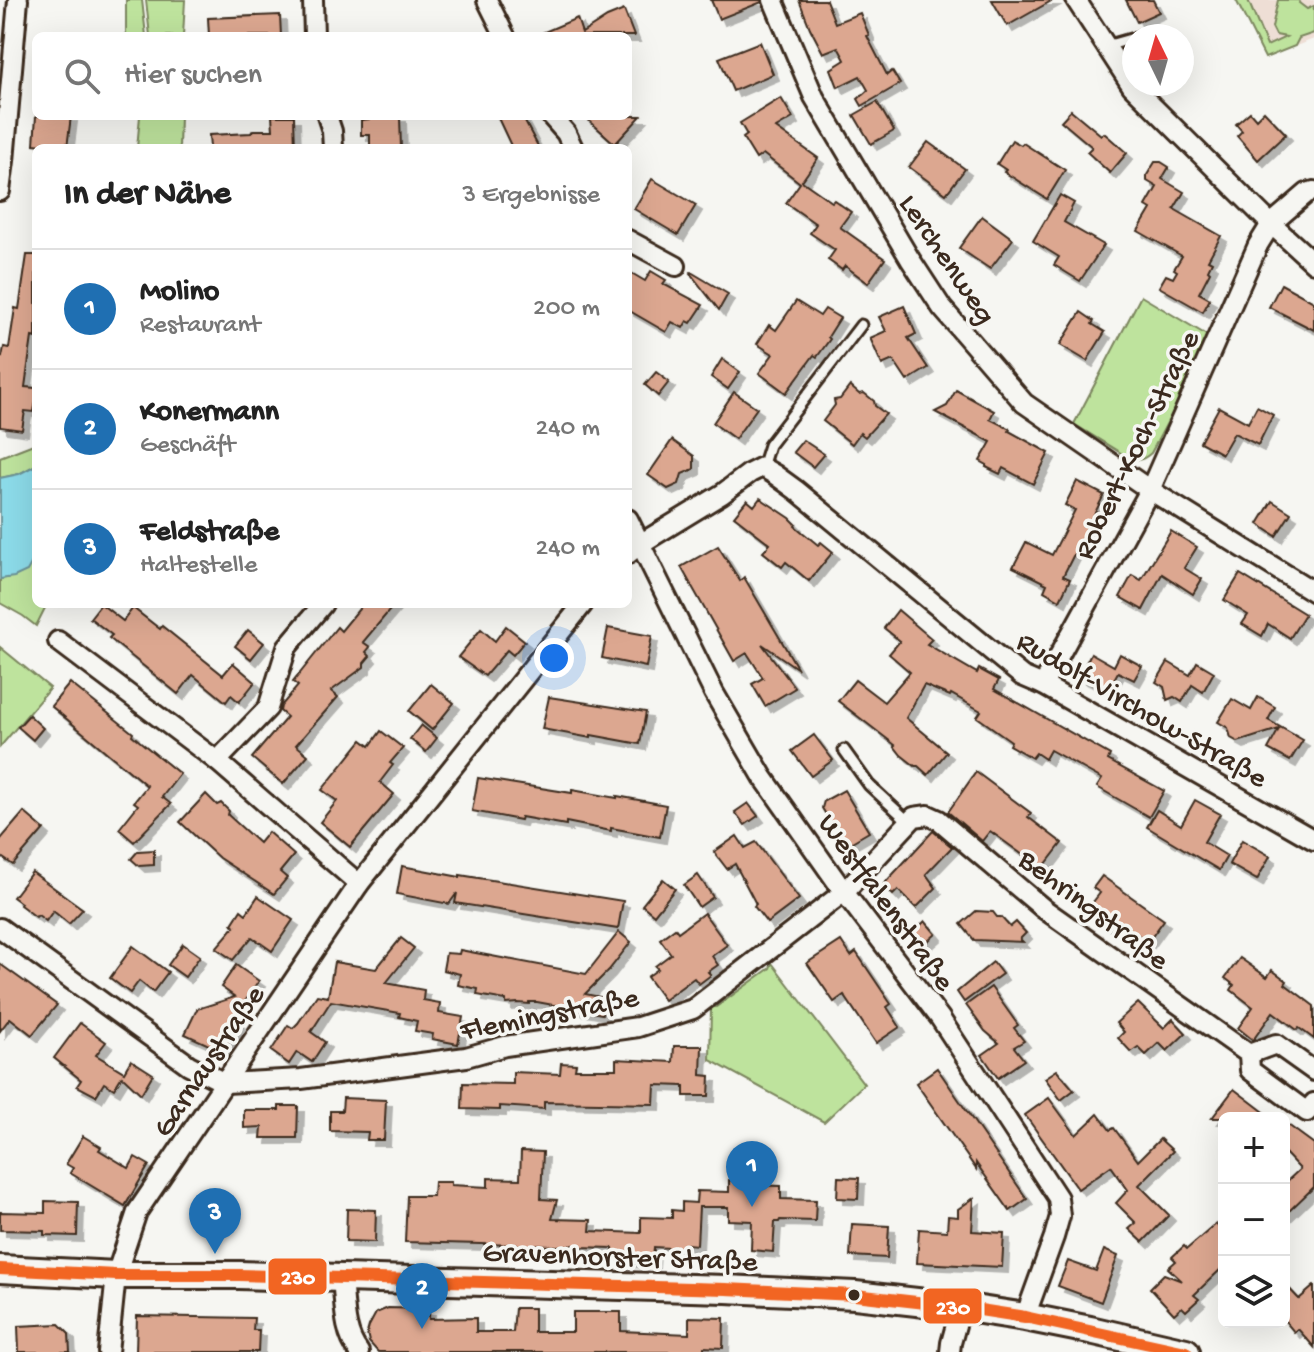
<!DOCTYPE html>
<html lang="de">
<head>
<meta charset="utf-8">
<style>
	body { margin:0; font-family:"Gochi Hand",sans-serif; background:#f2f2f2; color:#222 }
	.controls { position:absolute; right:24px; bottom:24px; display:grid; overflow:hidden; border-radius:12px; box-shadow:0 8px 32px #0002 }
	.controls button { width:72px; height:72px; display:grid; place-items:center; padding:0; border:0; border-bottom:2px solid #e0e0e0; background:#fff; color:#222; font:40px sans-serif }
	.compass { position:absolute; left:1122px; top:24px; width:72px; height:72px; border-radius:50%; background:#fff; box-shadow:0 8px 32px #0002; rotate:355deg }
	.you { position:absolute; left:554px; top:658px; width:28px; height:28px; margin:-20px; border:6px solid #fff; border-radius:50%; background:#1a73e8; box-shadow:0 0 0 12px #1a73e833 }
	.badge { display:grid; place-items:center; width:52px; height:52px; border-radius:50%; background:#1f6fb2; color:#fff; font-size:26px; font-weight:700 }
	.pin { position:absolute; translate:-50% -66px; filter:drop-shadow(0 2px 4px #0008) }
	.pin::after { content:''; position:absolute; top:42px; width:28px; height:24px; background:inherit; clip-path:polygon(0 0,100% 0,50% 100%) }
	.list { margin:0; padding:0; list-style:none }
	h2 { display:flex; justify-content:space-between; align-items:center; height:104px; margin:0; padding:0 32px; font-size:34px }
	h2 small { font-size:26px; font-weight:400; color:#767676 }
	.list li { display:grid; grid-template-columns:52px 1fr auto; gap:24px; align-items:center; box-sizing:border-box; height:120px; padding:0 32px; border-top:2px solid #e0e0e0 }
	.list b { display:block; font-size:30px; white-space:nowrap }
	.list p { margin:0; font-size:26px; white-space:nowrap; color:#767676 }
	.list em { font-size:26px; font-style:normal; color:#767676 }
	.icon { flex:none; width:44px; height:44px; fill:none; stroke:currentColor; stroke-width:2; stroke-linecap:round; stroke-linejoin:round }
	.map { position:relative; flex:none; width:1314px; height:1352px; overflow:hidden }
	.search { position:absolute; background:#fff; box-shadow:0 8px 32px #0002; left:32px; top:32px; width:600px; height:88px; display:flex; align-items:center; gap:20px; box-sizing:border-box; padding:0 28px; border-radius:12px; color:#767676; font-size:30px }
	.panel { position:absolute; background:#fff; box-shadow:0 8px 32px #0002; left:32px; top:144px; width:600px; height:464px; border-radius:12px }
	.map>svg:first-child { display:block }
	.built { fill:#eeded5 }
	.green { fill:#bee39d; stroke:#7c865e; stroke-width:2 }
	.water { fill:#8cdbe9; stroke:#6c9498; stroke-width:2 }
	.building { fill:#dca790; stroke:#3b2a1e; stroke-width:2; filter:url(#shadow) }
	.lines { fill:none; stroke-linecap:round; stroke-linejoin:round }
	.lane-casing { stroke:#3b2a1e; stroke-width:15 }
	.street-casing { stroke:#3b2a1e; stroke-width:24 }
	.secondary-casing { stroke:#3b2a1e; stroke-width:32 }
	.lane { stroke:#f6f6f2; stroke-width:9 }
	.street { stroke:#f6f6f2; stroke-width:18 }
	.secondary { stroke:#f6f6f2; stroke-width:26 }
	.bus-1-casing { stroke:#f6f6f2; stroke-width:18 }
	.bus-1 { stroke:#f26522; stroke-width:12 }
	.bus-dot { fill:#3b2a1e; stroke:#f6f6f2; stroke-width:3 }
	.labels { text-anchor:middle; stroke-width:7; stroke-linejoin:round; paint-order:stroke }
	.street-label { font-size:30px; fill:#3b2a1e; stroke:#f6f6f2 }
	.line-badge { stroke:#f6f6f2; stroke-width:3 }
	.badge-label { font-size:22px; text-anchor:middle; font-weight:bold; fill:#fff }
</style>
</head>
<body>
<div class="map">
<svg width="1314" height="1352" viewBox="0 0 1314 1352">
	<defs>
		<filter id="shadow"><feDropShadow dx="6" dy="6" stdDeviation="0" flood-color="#0004"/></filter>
	</defs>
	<rect width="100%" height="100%" fill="#f6f6f2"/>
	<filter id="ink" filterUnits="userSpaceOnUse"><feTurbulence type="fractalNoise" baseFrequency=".0125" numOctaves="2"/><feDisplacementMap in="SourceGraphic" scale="16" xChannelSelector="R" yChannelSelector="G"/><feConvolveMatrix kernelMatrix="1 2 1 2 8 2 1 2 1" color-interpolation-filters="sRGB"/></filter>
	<g filter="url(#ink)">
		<polygon class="built" points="1236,0 1314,0 1314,39 1265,58"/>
		<g class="green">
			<polygon points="126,0 142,0 146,36 126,36"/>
			<polygon points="146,0 185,0 183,36 150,36"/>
			<polygon points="1236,0 1248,0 1267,46 1286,37 1276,35 1272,27 1278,0 1300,0 1299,3 1307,9 1314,6 1314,33 1299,38 1295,46 1265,58"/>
			<polygon points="140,116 180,116 179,148 137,148"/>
			<path d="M1141,296L1208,336L1202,357L1151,453C1143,460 1139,461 1129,458L1074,424Z"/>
			<polygon points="36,443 36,465 19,474 0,478 0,457"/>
			<path d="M36,555V604H47L36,626L23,616L0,603V579C21,576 25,573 36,555Z"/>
			<polygon points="0,647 50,688 0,747"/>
			<polygon points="772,963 864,1084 824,1122 710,1060 711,1007 716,1007 770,968"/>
		</g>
		<polygon class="water" points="36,465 36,555 27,571 14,577 0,579 0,478 19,474"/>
		<g class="building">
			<polygon points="711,0 761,0 762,2 719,19"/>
			<polygon points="799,0 826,0 835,23 860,13 869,35 867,36 887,75 892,71 900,84 862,106 858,99 868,90 860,76 838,87 831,69 845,60 838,47 823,53 810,28"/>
			<polygon points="992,0 1053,0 1007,26"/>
			<polygon points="1126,0 1153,0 1159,12 1137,22"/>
			<polygon points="624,10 634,36 535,36 577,18 582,33 607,17"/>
			<polygon points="280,15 281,36 209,36 208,18"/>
			<polygon points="760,42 773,74 733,91 719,58"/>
			<polygon points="781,98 793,118 776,128 818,158 802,181 832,202 834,200 851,212 840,227 885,259 868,283 845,266 842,270 828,260 835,250 810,233 816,224 786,203 800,183 763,154 756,159 743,138 747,135 740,123"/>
			<polygon points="877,102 894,131 871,144 854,115"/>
			<polygon points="1071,110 1101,135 1104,133 1127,153 1110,173 1087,152 1092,147 1061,121"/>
			<polygon points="1264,111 1286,134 1258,160 1237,136 1242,131 1236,124 1250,112 1256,119"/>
			<polygon points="36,116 71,116 67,148 34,144"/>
			<polygon points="272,116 294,116 295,148 210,148 209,135 251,133 253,130 273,130"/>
			<polygon points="369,116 400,116 401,148 370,148 370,135 361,135 361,120 369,119"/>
			<polygon points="497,116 522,116 539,148 512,148"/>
			<polygon points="584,116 641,116 615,144"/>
			<polygon points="1012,140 1021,145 1023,143 1065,170 1047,199 1004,172 1006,170 997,164"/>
			<polygon points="928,142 965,169 946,194 909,167"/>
			<polygon points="1155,162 1161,162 1169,167 1162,179 1184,192 1174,209 1221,236 1208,260 1212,262 1208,270 1210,272 1199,293 1210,299 1203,312 1159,287 1166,275 1173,278 1177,271 1174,269 1182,256 1138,231 1151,209 1146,206 1157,187 1147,181 1147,175"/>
			<polygon points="652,179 696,205 678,235 634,209"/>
			<polygon points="1060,195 1074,203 1064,222 1104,245 1080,281 1054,265 1059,257 1033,241"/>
			<polygon points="982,216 1013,239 990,269 959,248"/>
			<polygon points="27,255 36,255 36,338 32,337 25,387 36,388 36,401 34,412 25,411 22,430 0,427 0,356 2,357 4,347 9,348 15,308 19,309"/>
			<polygon points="628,271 645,281 651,271 666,280 663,284 703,305 691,323 687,321 683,328 672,322 666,332 628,310"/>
			<polygon points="691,272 728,294 719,310 690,273"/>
			<polygon points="1281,284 1314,302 1314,330 1269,307"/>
			<polygon points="796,301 820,316 825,309 840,318 828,337 830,339 817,357 814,355 786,393 759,373 773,354 757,344 769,325 776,330"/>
			<polygon points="904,306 916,334 908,338 928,368 907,381 893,360 882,365 870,338 886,331 879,317"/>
			<polygon points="1081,312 1094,321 1092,324 1105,332 1087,361 1060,345"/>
			<polygon points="722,359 740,372 728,389 711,377"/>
			<polygon points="656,372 669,382 658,396 645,385"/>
			<polygon points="850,386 859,394 864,393 874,401 875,406 886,414 865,437 860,433 852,444 823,421 835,405 834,400 840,399"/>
			<polygon points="956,390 994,411 990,419 1010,429 1009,431 1049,453 1033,484 1003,468 1000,474 986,467 987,465 980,461 991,442 935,412 947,406"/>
			<polygon points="734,392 757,408 735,439 713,423"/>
			<polygon points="1257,406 1273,415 1258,445 1234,433 1222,454 1200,442 1219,407 1248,423"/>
			<polygon points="672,440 694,456 694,469 682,474 679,484 668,489 648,475"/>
			<polygon points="803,440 824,454 813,467 793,452"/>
			<polygon points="1077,481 1104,495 1063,576 1070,579 1060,600 1044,591 1047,584 1013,567 1026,542 1052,555 1075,510 1065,505"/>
			<polygon points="760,498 790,518 796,524 795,526 818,545 821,542 833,552 809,581 786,562 782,567 763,552 770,544 734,516 747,500 754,506"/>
			<polygon points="1272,501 1291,513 1276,536 1258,524"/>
			<polygon points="1171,531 1197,547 1184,568 1202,579 1193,594 1162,574 1143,610 1120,597 1132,575 1141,580"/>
			<polygon points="718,546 740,581 744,577 798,669 762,644 795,688 765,706 752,684 763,678 747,653 734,661 681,567"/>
			<polygon points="1240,574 1305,614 1290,638 1268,624 1262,636 1242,624 1248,615 1224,600"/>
			<polygon points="101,604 123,621 133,608 160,629 162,626 223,675 233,663 255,682 239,702 231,695 226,702 193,675 178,694 109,638 112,635 90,618"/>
			<polygon points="363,604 395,604 363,642 370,647 366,652 370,656 364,663 364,667 331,691 338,697 296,745 308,755 283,784 252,758 287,717 280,711 281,706 298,686 293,682 337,627 341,631"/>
			<polygon points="898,610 932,639 927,644 977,673 979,669 999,680 994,689 1110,755 1108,760 1164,791 1149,817 1097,787 1102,779 1050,750 1045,759 1036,753 1032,758 1009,745 1011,741 977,717 981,711 951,694 950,696 924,685 906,718 947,752 928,775 918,766 915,766 901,755 894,746 895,745 838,701 855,680 884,702 910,672 889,654 900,641 884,628"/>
			<polygon points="506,626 525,641 513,655 507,650 485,676 458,657 481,629 495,641"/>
			<polygon points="608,628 652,636 646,667 602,658"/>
			<polygon points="248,630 264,643 251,659 235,646"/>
			<polygon points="1091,653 1114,666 1120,654 1142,666 1134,680 1118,672 1107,692 1079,677"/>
			<polygon points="1168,662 1190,675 1197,662 1214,672 1203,692 1192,685 1182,702 1174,697 1167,700 1164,687 1156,682"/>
			<polygon points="70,683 133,733 132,735 180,774 162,797 171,804 134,842 119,829 138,805 134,802 147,786 51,706"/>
			<polygon points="431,684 454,703 432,730 409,711"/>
			<polygon points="549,697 646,712 640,744 591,735 591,738 542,729"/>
			<polygon points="1258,697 1275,707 1268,720 1303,740 1290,761 1268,749 1279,729 1238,742 1231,738 1228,728 1218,722 1232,699 1251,710"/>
			<polygon points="29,715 43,728 33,740 18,727"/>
			<polygon points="421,725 437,738 426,752 410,739"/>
			<polygon points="381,731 403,748 390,763 393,765 380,782 394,794 350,847 320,822 337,801 322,790 362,740 370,746"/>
			<polygon points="814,735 833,760 811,776 792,751"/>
			<polygon points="976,772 1031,813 1028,817 1062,843 1042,869 990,831 982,841 948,812"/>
			<polygon points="478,778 572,793 572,790 617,798 617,796 666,805 660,837 611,828 611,831 566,822 566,825 521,817 520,820 472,811"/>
			<polygon points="844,790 869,832 845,846 822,808 824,801"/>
			<polygon points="206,794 217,805 221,803 229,811 228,815 259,843 268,832 294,855 280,872 287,878 274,894 219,858 180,822"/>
			<polygon points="1195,800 1220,814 1204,842 1227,856 1219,870 1147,827 1157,810 1181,825"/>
			<polygon points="748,803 758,816 745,825 735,812"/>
			<polygon points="24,812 44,829 13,865 0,856 0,840"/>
			<polygon points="933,831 952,847 926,874 936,888 916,908 898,890 893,895 883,885"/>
			<polygon points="737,836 745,848 756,842 799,899 767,923 754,906 756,904 735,864 727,869 714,852"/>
			<polygon points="1242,840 1270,856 1257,880 1229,864"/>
			<polygon points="154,850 154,865 139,866 131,859 138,851"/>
			<polygon points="402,866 460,877 460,875 623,901 618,929 455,903 457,893 449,904 397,894"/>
			<polygon points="32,872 83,909 69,924 53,911 46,921 38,915 36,917 20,905 21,903 13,897"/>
			<polygon points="698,875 713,897 699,907 684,885"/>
			<polygon points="1102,876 1164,920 1148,942 1114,918 1107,927 1086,911 1100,893 1093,888"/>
			<polygon points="663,879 675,889 654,915 642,905"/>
			<polygon points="258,896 293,920 272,951 252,937 233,960 216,948 235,926 232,924 241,910 246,914"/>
			<polygon points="976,911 993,912 997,917 1001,917 1010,927 1016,922 1026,933 1020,939 1023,942 974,940 961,924"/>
			<polygon points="704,913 727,945 712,956 718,965 708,972 711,975 699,984 694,978 664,1000 647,977 658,969 655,966 671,954 660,939 675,928 678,932"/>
			<polygon points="925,921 936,934 921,947 910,935"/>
			<polygon points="619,932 631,942 609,970 585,994 605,998 602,1014 537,1002 529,1002 529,1004 518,1003 506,1004 506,1000 477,995 478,989 458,985 460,974 443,970 446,953 459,954 460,950 586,974"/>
			<polygon points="401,938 414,948 386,983 424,990 423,1000 440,1003 439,1013 463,1017 458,1044 432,1039 433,1034 415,1031 417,1021 399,1017 400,1013 331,1001 311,1032 325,1042 312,1062 297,1052 289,1064 271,1051 288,1025 293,1028 298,1023 317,995 328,997 334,962 376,969"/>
			<polygon points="841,941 851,956 856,952 891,1004 887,1007 900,1027 876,1043 844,995 834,1002 807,963"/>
			<polygon points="183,944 200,956 185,977 168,965"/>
			<polygon points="133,946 168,972 153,992 139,981 130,993 110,978"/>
			<polygon points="1240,958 1267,977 1272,970 1287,981 1285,984 1314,1006 1314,1039 1299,1028 1297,1030 1273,1012 1253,1040 1238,1028 1253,1007 1231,990 1234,985 1225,978"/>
			<polygon points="993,962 1002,974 964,1002 957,992"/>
			<polygon points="0,964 57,1005 32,1035 10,1018 0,1031"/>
			<polygon points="236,965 259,981 233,1019 239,1022 224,1052 185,1034 197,1009 235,997 221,987"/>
			<polygon points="991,987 1018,1025 1014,1028 1024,1041 1014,1047 1024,1060 998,1078 982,1055 999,1043 985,1031 966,1005"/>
			<polygon points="1138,1003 1164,1028 1173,1019 1186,1033 1167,1051 1159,1043 1146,1055 1138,1047 1131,1052 1118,1038 1124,1032 1116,1023"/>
			<polygon points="80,1023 106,1042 96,1055 124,1072 131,1060 153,1074 141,1094 122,1076 114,1089 104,1083 96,1096 77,1086 81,1080 54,1058"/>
			<polygon points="674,1046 702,1046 701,1075 710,1076 709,1096 684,1096 684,1086 655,1085 654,1104 544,1102 544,1109 500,1106 500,1110 462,1109 463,1083 513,1084 513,1072 560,1074 561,1063 576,1064 575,1069 616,1069 616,1059 673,1062"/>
			<polygon points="937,1068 1027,1199 1010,1211 976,1163 976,1169 916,1083"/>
			<polygon points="1057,1070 1074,1090 1061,1100 1045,1078"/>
			<polygon points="1234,1089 1272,1118 1212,1118"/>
			<polygon points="343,1098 386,1100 384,1140 367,1140 368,1132 330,1131 330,1111 342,1111"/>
			<polygon points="1049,1098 1076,1135 1098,1114 1110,1130 1114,1128 1138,1161 1160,1139 1173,1151 1139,1185 1169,1215 1143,1242 1129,1229 1136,1223 1116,1203 1128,1190 1111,1166 1078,1189 1025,1115"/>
			<polygon points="279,1106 298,1106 297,1138 261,1138 262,1127 244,1128 244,1110 279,1110"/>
			<polygon points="1284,1122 1314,1144 1314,1187 1284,1216 1284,1184 1300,1169 1284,1152"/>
			<polygon points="83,1136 101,1147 99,1150 129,1168 135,1157 149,1165 125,1206 70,1173 73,1168 66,1164"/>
			<polygon points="521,1151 543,1152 541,1199 557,1200 552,1219 591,1220 590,1231 641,1233 641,1217 672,1218 672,1210 682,1211 682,1202 696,1203 697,1191 729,1192 729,1180 755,1181 754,1185 781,1186 781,1199 816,1200 815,1221 780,1220 779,1222 775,1222 773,1252 751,1250 752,1221 728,1220 728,1207 699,1207 697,1245 687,1244 687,1249 654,1247 653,1262 613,1261 613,1248 578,1247 578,1245 557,1246 405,1242 407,1196 433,1196 434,1182 451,1182 451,1185 488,1187 488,1178 520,1179"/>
			<polygon points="838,1177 859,1178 858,1199 837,1198"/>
			<polygon points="974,1198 972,1231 1004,1233 1002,1267 917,1263 919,1229 947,1231 948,1216 958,1217 958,1209"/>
			<polygon points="45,1201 78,1202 77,1236 44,1235 44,1231 0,1230 0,1212 45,1213"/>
			<polygon points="347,1209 376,1210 375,1242 346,1241"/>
			<polygon points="852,1224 889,1226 887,1258 850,1256"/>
			<polygon points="1216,1224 1224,1233 1224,1266 1194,1295 1199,1299 1186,1311 1182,1307 1174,1314 1150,1288 1164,1274 1182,1281 1168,1268 1176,1261 1172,1257 1184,1246 1187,1249"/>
			<polygon points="1104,1250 1118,1256 1101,1302 1058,1286 1068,1261 1096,1271"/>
			<polygon points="1284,1283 1299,1299 1314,1286 1314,1347 1298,1329 1294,1332 1284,1320"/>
			<polygon points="388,1308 429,1309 429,1319 476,1318 476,1332 513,1332 515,1308 534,1308 534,1332 573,1332 573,1312 621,1312 621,1331 689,1334 689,1317 724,1318 723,1348 704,1347 704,1352 378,1352 369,1342 367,1333 369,1326 376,1313"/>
			<polygon points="137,1316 254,1318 253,1330 259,1330 258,1352 136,1352"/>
			<polygon points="59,1324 69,1334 70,1352 19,1352 18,1326"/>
		</g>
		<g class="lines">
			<g class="lane-casing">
				<g id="lane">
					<polyline points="1139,36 1148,33"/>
					<polyline points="1106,46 1134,38"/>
					<polyline points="762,467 769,445 861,325"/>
					<polyline points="844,750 869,785 909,822"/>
				</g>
			</g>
			<g class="street-casing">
				<g id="street">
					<polyline points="313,0 314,36"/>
					<polyline points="487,0 505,36"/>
					<polyline points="773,0 814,97 910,259 942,308 1024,403 1150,490 1314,592"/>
					<polyline points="1076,0 1132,86 1271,224 1314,263"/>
					<polyline points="327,116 332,131 333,148"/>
					<polyline points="551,116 566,133 573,148"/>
					<polyline points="0,191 4,161 18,0"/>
					<polyline points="628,240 676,266"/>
					<polyline points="628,519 714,693 763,777 844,892 940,1018 1058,1198 1060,1216 1054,1237 1025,1317"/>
					<polyline points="628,554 640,544 722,494 750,473 762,467 774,474 796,490 1022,676 1043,685 1314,840"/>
					<polyline points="58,641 217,761 359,884"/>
					<polyline points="1043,685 1150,490 1258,245 1271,224 1307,193 1314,191"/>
					<polyline points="217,761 268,708 287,647 323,604"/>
					<polyline points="0,928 189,1065 225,1083 301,1079 466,1057 505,1046 638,1027 693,1009 844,892 914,817 928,815 939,820 1044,909 1249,1054 1250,1070 1307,1112 1314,1103"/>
					<polyline points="1249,1054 1276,1044 1314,1071"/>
					<path d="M342,1279C345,1303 343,1332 359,1352"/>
					<polyline points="108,1352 116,1275 137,1212 359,884 583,604"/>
					<polyline points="950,1352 951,1343 961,1307"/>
				</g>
			</g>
			<g class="secondary-casing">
				<polyline id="secondary" points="0,1269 116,1275 239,1275 726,1289 855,1295 961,1307 1025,1317 1090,1330 1186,1352"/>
			</g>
			<use href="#lane" class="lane"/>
			<use href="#street" class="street"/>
			<use href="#secondary" class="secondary"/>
			<g class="bus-1-casing">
				<polyline id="bus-1" points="0,1269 116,1275 239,1275 726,1289 855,1295 961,1307 1025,1317 1186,1352"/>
			</g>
			<use href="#bus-1" class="bus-1"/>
		</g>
	</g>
	<circle class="bus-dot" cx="854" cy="1295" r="7"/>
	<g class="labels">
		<g class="street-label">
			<text transform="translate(949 258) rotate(56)" y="10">Lerchenweg</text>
			<text transform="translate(1135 444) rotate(-64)" y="10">Robert-Koch-Straße</text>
			<text transform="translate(1143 708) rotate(30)" y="10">Rudolf-Virchow-Straße</text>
			<text transform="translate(888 901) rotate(54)" y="10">Westfalenstraße</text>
			<text transform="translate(1095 908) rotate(37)" y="10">Behringstraße</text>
			<text transform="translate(549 1012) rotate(-11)" y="10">Flemingstraße</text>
			<text transform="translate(207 1060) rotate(-56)" y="10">Garnaustraße</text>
			<text transform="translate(620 1255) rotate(2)" y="10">Gravenhorster Straße</text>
		</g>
	</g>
	<g class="line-badge">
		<rect x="267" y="1257" width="61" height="39" rx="8" fill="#f26522"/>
		<rect x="922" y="1287" width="61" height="38" rx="8" fill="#f26522"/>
	</g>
	<g class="badge-label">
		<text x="298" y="1284">230</text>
		<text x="953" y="1314">230</text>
	</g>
</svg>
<div class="controls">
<button>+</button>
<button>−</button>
<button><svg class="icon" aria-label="layers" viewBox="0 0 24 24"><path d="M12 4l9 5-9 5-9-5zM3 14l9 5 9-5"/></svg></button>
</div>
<svg class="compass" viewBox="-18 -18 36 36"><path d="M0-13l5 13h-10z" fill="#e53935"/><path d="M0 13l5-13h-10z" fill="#767676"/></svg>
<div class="you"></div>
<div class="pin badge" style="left:752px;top:1207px">1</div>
<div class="pin badge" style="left:422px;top:1329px">2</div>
<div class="pin badge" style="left:215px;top:1254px">3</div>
<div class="search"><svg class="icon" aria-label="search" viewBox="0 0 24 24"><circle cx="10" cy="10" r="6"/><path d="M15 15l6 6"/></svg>Hier suchen</div>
<section class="panel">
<h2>In der Nähe<small>3 Ergebnisse</small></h2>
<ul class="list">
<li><span class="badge">1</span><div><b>Molino</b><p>Restaurant</p></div><em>200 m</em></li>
<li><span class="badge">2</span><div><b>Konermann</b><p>Geschäft</p></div><em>240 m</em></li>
<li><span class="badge">3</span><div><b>Feldstraße</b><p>Haltestelle</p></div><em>240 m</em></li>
</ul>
</section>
</div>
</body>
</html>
